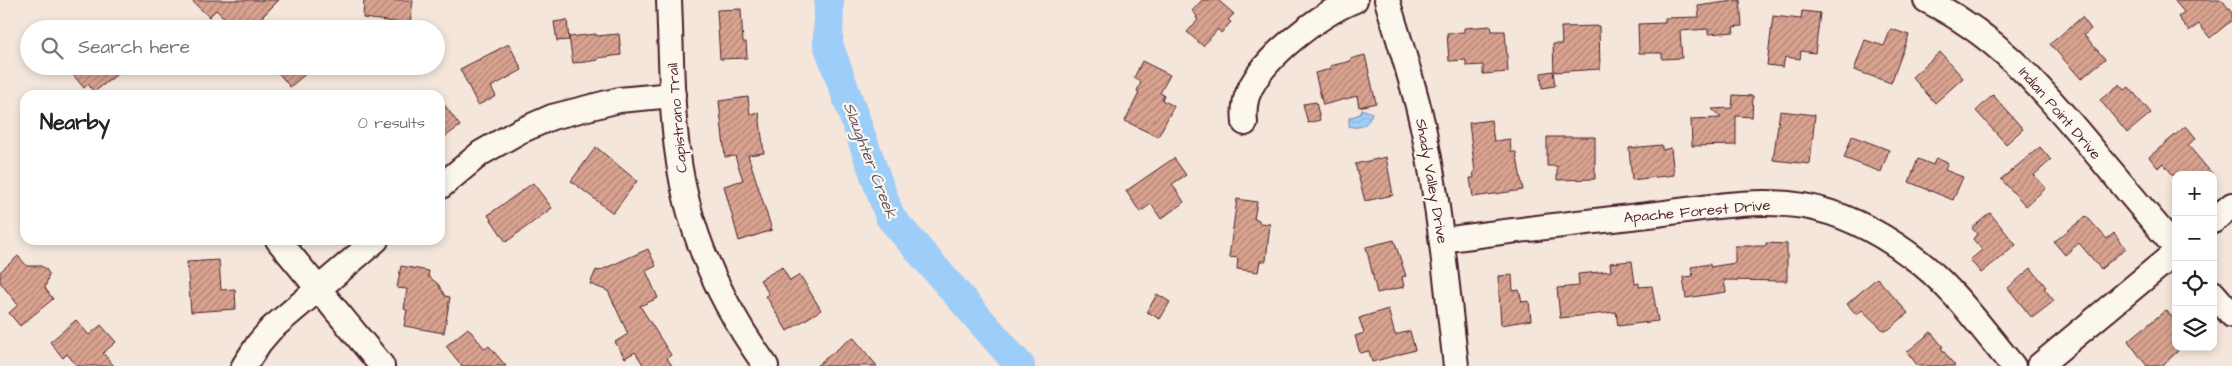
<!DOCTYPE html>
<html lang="en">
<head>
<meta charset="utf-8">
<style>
	body { margin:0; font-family:"Architects Daughter",sans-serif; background:#f2f2f2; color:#222 }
	.controls { position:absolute; right:15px; bottom:15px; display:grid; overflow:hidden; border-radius:10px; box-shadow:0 2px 8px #0003 }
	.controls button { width:45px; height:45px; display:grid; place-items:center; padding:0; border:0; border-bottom:1px solid #e0e0e0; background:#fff; color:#222; font:25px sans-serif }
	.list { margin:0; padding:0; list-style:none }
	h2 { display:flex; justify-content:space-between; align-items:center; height:65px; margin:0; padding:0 20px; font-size:21px }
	h2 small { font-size:16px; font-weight:400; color:#767676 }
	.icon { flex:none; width:28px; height:28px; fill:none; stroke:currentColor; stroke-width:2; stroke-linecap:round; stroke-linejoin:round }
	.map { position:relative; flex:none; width:2232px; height:366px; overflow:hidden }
	.search { position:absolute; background:#fff; box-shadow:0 2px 8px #0003; left:20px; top:20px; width:425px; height:55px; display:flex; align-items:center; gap:12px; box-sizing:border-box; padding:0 18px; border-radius:28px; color:#767676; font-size:19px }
	.panel { position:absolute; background:#fff; box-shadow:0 2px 8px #0003; left:20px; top:90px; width:425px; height:155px; border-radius:15px }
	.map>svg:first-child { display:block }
	.water { fill:url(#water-waves); stroke:#7c87a7 }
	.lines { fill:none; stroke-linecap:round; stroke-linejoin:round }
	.river { stroke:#9dcdf9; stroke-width:30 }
	.building { fill:url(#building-hatch); stroke:#4a1f2b }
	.minor-casing { stroke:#4a1f2b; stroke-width:28 }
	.minor { stroke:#fbf7ec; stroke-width:24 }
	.labels { text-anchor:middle; stroke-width:4.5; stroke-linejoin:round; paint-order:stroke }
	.street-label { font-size:15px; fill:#4a1f2b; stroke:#fbf7ec }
	.water-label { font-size:16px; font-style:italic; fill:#635369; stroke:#fbf7ec }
</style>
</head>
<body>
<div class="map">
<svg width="2232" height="366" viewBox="0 0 2232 366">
	<defs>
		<pattern id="water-waves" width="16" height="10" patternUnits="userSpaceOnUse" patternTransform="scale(1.25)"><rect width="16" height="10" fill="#9dcdf9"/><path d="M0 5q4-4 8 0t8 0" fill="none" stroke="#89b0d6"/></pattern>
		<pattern id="building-hatch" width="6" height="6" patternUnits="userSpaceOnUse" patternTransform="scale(1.25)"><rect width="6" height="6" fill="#d9a390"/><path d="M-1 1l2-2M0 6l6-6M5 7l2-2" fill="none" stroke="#b28476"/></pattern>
	</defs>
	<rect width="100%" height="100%" fill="#f4e6da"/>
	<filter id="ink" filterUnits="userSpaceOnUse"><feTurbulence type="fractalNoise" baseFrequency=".02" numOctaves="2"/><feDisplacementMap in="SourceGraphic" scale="10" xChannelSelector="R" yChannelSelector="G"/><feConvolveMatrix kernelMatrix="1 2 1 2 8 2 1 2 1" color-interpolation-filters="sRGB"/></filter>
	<g filter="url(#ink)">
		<path class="water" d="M1362,109L1372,113C1369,124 1360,130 1349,126V118L1360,114Z"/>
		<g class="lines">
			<polyline class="river" points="829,0 828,44 890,217 1020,366"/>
		</g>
		<g class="building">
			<polygon points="191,0 279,0 250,29 241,29 234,21 231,24 216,10 209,17"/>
			<polygon points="364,0 413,0 410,24 363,18"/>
			<polygon points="1202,0 1218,0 1234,14 1228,20 1231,22 1221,33 1218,29 1203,46 1187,32 1198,20 1196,18 1197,16 1192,11"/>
			<polygon points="1740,0 1742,26 1733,27 1734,32 1708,34 1708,29 1680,31 1682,58 1662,59 1662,53 1639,53 1638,24 1665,23 1665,18 1699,17 1698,6"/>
			<polygon points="2174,0 2222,0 2232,13 2232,20 2210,38 2199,24 2189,31 2178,17 2184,12"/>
			<polygon points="741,9 743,42 746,42 747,58 720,59 717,10"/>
			<polygon points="1802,11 1820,13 1815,53 1801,51 1800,59 1785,57 1783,67 1767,65 1773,16 1801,19"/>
			<polygon points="2082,17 2091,29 2084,35 2105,59 2081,79 2050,44"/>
			<polygon points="567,20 569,40 557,41 554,22"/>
			<polygon points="1491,26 1492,31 1505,31 1508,72 1483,74 1483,65 1466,66 1466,60 1449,61 1447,33 1464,32 1464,28"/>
			<polygon points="1599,26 1600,69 1554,72 1553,44 1562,44 1561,27"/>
			<polygon points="1891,29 1909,35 1891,83 1854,70 1865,40 1884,46"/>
			<polygon points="596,34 596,36 619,34 621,55 598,58 598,60 585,62 573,63 569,37"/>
			<polygon points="509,44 522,70 491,87 496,96 478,105 460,69"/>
			<polygon points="1940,52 1963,78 1935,103 1912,77"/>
			<polygon points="1365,55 1376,103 1359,107 1357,96 1323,105 1315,73 1331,69 1330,66 1351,61 1350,59"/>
			<polygon points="1142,61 1170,75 1160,93 1164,95 1162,100 1174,106 1158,137 1125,121 1139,93 1137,91 1141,82 1134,78"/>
			<polygon points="72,66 128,66 94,92 88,84 84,88 74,76 77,73"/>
			<polygon points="273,66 315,66 290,87"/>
			<polygon points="1553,71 1555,86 1542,88 1541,73"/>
			<polygon points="2120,84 2125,90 2129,87 2151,113 2127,133 2100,100"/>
			<polygon points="1733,95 1753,96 1752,117 1736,116 1736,145 1692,146 1691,119 1721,118 1712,109 1732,108"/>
			<polygon points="1993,95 2023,129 2006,144 1976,111"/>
			<polygon points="748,97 750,114 759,113 764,153 748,155 772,230 739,241 724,186 743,180 735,156 725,157 719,101"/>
			<polygon points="440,99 460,126 440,140"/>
			<polygon points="1316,102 1320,120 1308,123 1303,104"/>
			<polygon points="1780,111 1815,115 1810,164 1773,160"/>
			<polygon points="1491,120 1494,141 1510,139 1511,152 1516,152 1523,190 1473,197 1470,178 1474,178 1473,172 1475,172 1469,123"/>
			<polygon points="2186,126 2196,138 2188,145 2213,175 2173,175 2163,163 2158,168 2149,157"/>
			<polygon points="1852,136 1889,150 1881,172 1844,158"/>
			<polygon points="1547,137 1595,137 1595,179 1557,180 1557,166 1547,166"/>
			<polygon points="1662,145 1662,150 1671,148 1674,175 1632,180 1629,148"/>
			<polygon points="596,147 637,181 613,213 571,181"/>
			<polygon points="2040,147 2051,160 2034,175 2046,188 2026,206 2001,179"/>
			<polygon points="1386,157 1393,195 1365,201 1355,164"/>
			<polygon points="1174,158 1186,175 1172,184 1184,202 1161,219 1151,204 1140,212 1126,191"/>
			<polygon points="1936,158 1948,163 1945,170 1963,177 1953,200 1909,182 1918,159 1933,165"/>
			<polygon points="533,183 552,208 506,242 488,215"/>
			<polygon points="1237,199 1257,202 1254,219 1259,220 1259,223 1270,224 1266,261 1260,261 1258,272 1237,269 1238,258 1229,257"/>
			<polygon points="1990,213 2016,245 1981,273 1970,260 1982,250 1973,239 1977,234 1972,228"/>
			<polygon points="2086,216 2107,239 2114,233 2126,248 2101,269 2079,243 2065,255 2054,242"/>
			<polygon points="1394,240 1406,276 1402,277 1404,287 1377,293 1366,247"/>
			<polygon points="1766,243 1787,244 1787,281 1724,280 1726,292 1686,298 1683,277 1693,276 1691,267 1710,264 1710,267 1735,263 1735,246 1766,246"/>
			<polygon points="648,249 656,266 646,271 658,298 640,306 671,355 667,358 672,366 644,366 635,352 625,358 615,342 628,334 608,291 590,284 596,270 599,271"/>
			<polygon points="18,256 27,266 41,266 46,269 49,274 45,288 53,299 20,326 9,313 18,305 0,282 0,272"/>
			<polygon points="219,260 221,290 235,289 236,309 191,312 187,262"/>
			<polygon points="1632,261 1635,284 1639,283 1639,287 1652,286 1658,321 1618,326 1616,312 1560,318 1557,288 1579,286 1578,274 1611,271 1610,263"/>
			<polygon points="401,266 429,271 428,276 438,284 445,296 450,297 444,333 404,326 407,310 404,309 407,289 397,288"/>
			<polygon points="782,267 790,281 800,275 821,310 787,331 766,296 769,294 760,280"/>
			<polygon points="2031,268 2046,287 2044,288 2054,301 2032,318 2008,288"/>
			<polygon points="1512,275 1513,291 1519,290 1522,302 1529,301 1531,320 1501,325 1498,276"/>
			<polygon points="1877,278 1908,313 1888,330 1883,330 1862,310 1857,315 1847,304"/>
			<polygon points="1157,294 1170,302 1160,319 1147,312"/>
			<polygon points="1388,309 1395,335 1410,331 1415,350 1372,362 1369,351 1360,353 1355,336 1364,333 1359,318"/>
			<polygon points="2166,310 2176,322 2176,347 2180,349 2162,366 2147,366 2128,341"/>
			<polygon points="76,320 89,335 101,325 116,342 103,353 114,366 77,366 67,354 63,358 50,342"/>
			<polygon points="468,328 485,349 489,346 506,366 462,366 446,346"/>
			<polygon points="1931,332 1943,347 1941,348 1955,366 1918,366 1907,352"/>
			<polygon points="853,337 877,366 816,366"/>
		</g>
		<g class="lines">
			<g class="minor-casing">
				<g id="minor">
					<path d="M669,0C672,66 670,137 687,202C702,262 730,316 766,366"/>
					<path d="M1387,0C1400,44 1415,87 1424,132C1440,210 1447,288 1456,366"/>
					<path d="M1926,0C1996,35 2036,82 2085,140C2115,176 2145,212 2176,248"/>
					<path d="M1245,123C1244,113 1244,105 1247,96C1260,59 1320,14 1355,0"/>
					<polyline points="440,187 481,153 518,132 552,117 619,100 673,95"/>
					<polyline points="2213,221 2232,205"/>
					<polyline points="278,240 382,366"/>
					<path d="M1443,240C1514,230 1586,222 1657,214C1705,208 1756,198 1804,206C1843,213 1879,232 1910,255C1951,284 1981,328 2013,366"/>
					<polyline points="2213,293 2232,315"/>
					<polyline points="244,366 259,343 271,329 376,240"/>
					<polyline points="2039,366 2176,252"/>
				</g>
			</g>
			<use href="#minor" class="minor"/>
		</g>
	</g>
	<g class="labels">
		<g class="street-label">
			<text transform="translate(2060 113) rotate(49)" y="5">Indian Point Drive</text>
			<text transform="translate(677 118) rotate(-95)" y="5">Capistrano Trail</text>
			<text transform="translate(1432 181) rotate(80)" y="5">Shady Valley Drive</text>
			<text transform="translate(1697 211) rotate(-5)" y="5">Apache Forest Drive</text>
		</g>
		<g class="water-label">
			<text transform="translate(871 160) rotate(69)" y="6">Slaughter Creek</text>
		</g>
	</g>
</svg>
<div class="controls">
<button>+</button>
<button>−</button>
<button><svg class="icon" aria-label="locate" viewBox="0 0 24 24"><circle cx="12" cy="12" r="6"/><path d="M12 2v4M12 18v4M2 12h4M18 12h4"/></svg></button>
<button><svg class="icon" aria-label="layers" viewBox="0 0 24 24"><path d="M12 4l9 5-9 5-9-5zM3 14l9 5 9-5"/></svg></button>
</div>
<div class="search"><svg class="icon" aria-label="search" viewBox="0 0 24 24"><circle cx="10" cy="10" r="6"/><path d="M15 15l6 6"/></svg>Search here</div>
<section class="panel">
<h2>Nearby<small>0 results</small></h2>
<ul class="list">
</ul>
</section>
</div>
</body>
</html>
